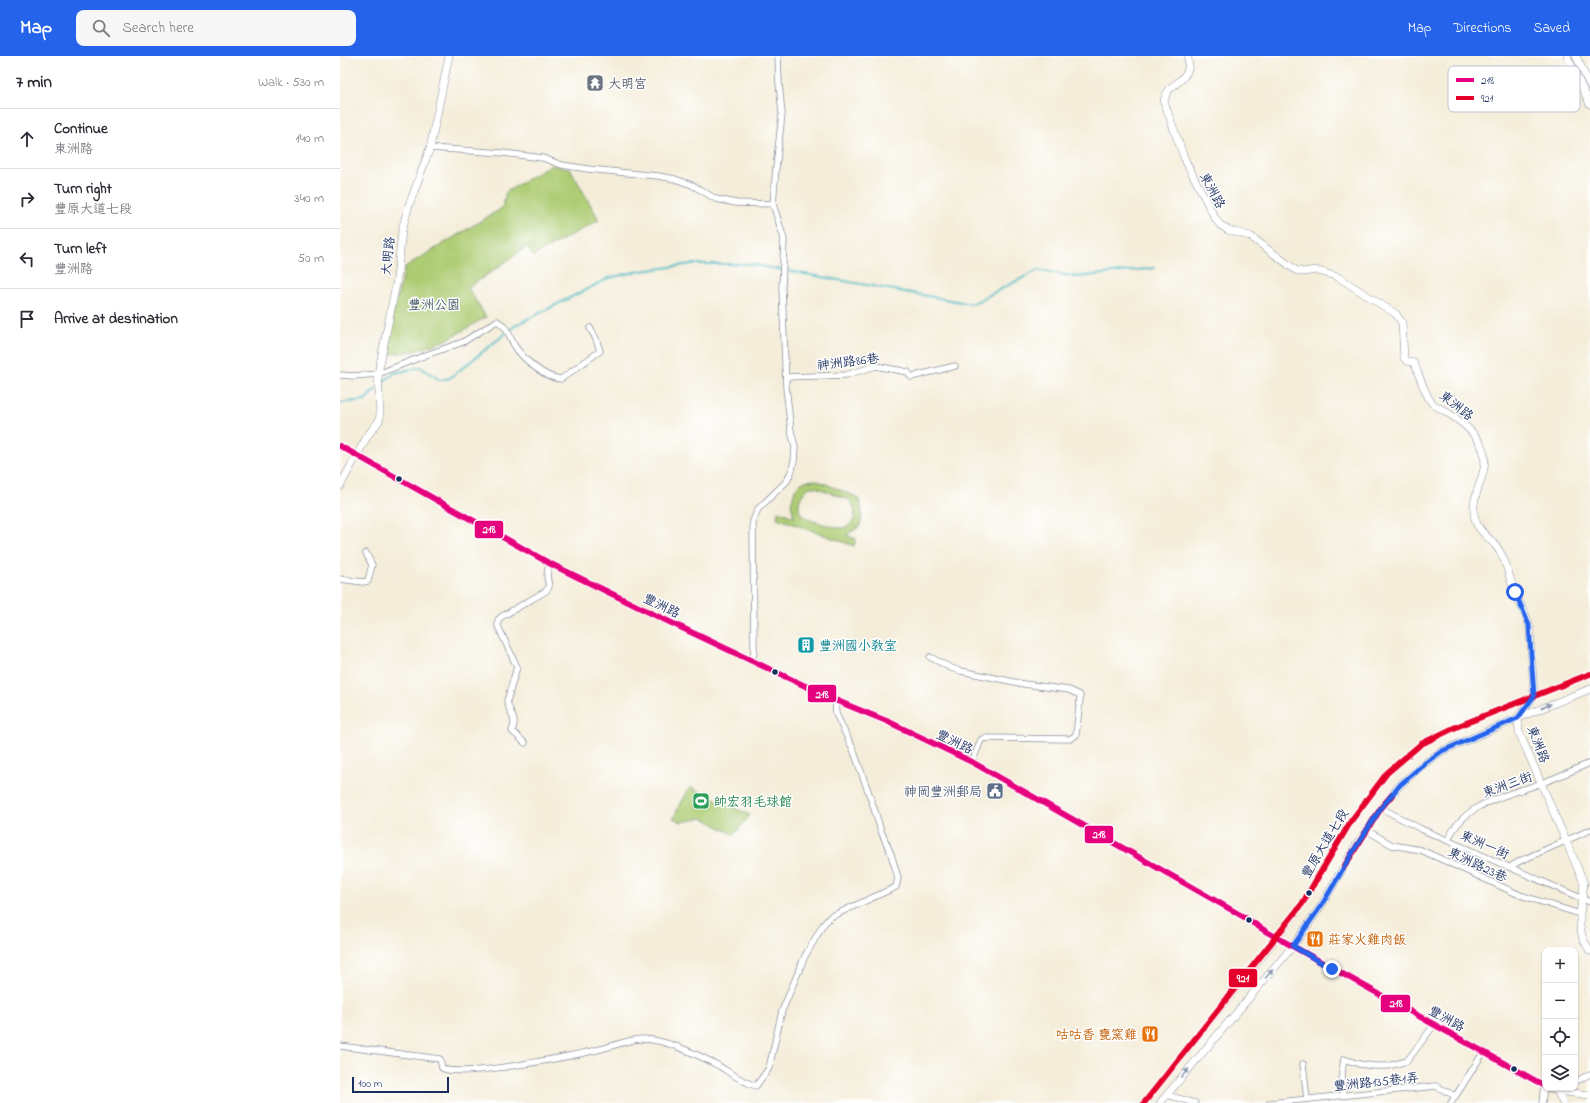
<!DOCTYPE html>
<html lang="en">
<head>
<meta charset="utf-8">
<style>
	body { margin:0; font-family:"Indie Flower","LXGW WenKai TC",sans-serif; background:#f7f7f7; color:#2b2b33 }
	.controls { position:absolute; right:12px; bottom:12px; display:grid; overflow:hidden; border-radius:8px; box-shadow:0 1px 3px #0004 }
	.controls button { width:36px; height:36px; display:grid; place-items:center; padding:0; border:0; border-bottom:1px solid #e1e1e2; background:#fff; color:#2b2b33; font:20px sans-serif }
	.scale { position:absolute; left:12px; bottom:10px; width:97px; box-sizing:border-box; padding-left:4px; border:2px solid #1b2f5e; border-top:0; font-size:11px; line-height:14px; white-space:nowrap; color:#1b2f5e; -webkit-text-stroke:3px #fff; paint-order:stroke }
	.stop { position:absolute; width:12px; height:12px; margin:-9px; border:3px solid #2563eb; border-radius:50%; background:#fff }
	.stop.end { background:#2563eb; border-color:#fff; box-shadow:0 1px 4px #0008 }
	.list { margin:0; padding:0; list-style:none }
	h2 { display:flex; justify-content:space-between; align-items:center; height:52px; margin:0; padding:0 16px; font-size:17px }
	h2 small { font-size:13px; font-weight:400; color:#7c7c81 }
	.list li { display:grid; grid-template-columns:26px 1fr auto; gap:12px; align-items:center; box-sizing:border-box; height:60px; padding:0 16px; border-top:1px solid #e1e1e2 }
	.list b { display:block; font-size:15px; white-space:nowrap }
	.list p { margin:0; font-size:13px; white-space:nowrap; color:#7c7c81 }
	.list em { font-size:13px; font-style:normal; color:#7c7c81 }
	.icon { flex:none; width:22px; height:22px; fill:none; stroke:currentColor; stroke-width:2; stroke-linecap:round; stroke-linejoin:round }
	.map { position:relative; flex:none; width:1250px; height:1047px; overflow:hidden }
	header { display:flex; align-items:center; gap:24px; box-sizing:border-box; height:56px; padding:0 20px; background:#2563eb; color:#fff }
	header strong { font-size:19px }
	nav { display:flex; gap:22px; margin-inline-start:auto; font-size:14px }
	.search { width:280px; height:36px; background:#f7f7f7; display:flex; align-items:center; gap:10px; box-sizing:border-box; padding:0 14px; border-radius:8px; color:#7c7c81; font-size:15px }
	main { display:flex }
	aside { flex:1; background:#fff }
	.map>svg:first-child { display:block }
	.green { fill:#adcc73; stroke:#647e68; fill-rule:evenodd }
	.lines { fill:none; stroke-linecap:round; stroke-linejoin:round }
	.stream { stroke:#4ebcc5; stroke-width:2 }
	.minor-casing { stroke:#888e9c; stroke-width:7 }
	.tertiary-casing { stroke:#888e9c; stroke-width:8 }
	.minor { stroke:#fff; stroke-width:5.5 }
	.tertiary { stroke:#fff; stroke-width:7 }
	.bus-1-casing { stroke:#fff; stroke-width:9 }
	.bus-2-casing { stroke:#fff; stroke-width:9 }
	.bus-1 { stroke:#e5007d; stroke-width:6 }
	.bus-2 { stroke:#e4002b; stroke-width:6 }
	.oneway { fill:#8d97ae }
	.route { stroke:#2563eb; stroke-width:5 }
	.bus-dot { fill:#1b2f5e; stroke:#fff; stroke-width:1.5 }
	.labels { text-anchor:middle; stroke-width:3; stroke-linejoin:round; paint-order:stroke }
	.worship-label { font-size:13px; fill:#5b616d; stroke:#fff; text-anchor:start }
	.street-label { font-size:13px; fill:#1b2f5e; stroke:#fff }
	.park-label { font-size:13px; fill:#475e64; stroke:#fff }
	.culture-label { font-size:13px; fill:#0d838f; stroke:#fff; text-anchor:start }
	.service-label { font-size:13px; fill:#4e5e75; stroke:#fff; text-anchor:end }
	.leisure-label { font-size:13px; fill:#27864d; stroke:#fff; text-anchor:start }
	.food-label { font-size:13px; fill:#c56008; stroke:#fff; text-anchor:start }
	.key { fill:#fff; stroke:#bbc1cf; stroke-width:1 }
	.key-label { font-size:11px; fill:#1b2f5e }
	.line-badge { stroke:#fff; stroke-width:1.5 }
	.badge-label { font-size:11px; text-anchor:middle; font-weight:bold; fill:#fff }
</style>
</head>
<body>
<header>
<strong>Map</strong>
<div class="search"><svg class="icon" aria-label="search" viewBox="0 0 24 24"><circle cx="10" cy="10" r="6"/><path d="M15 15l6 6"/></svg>Search here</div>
<nav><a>Map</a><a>Directions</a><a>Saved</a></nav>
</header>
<main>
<aside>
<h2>7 min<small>Walk · 530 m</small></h2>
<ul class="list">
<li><svg class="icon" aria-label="ahead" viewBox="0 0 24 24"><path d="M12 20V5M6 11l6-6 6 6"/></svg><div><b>Continue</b><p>東洲路</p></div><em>140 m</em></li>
<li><svg class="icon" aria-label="right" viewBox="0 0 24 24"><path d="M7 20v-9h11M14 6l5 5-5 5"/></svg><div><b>Turn right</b><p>豐原大道七段</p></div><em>340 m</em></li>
<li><svg class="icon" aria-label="left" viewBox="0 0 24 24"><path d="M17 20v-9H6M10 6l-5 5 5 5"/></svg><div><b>Turn left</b><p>豐洲路</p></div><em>50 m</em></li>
<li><svg class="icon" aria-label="arrive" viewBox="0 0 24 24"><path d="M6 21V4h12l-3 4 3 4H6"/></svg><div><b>Arrive at destination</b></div></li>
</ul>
</aside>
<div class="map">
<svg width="1250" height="1047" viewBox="0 0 1250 1047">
	<rect width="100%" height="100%" fill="#fff"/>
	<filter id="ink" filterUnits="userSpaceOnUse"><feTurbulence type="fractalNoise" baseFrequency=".025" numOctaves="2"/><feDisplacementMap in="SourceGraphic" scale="8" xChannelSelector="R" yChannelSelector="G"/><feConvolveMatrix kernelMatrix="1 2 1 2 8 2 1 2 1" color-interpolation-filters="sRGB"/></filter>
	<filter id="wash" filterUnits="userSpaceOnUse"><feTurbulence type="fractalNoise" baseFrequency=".012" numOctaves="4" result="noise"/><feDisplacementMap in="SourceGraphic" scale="16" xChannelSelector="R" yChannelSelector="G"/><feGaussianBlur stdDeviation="0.9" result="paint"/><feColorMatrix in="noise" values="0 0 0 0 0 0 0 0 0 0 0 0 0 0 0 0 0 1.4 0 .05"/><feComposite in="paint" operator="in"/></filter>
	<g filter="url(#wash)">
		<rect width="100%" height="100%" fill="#f4edd9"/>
		<g class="green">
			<polygon points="211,109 230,112 259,164 193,200 187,191 128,232 146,261 107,284 75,295 45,299 49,271 65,211 162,152 166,136"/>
			<path d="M476,424L517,441C523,449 523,461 520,470L506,479L516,483L514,490L437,462L438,455L454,461L451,448L455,433L460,428L465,425ZM470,431H475L510,444L515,454L514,463C511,468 508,471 502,472C497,473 467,464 463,460C454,452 461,436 470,431Z"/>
			<polygon points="350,731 410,759 394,779 363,762 341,766 333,762"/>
		</g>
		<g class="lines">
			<g class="stream">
				<polyline points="40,328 55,317 80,311 100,324 110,322 176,269 269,222 294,216 352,208 410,208 632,248 698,214 737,221 815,212"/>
				<polyline points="0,347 25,344 36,333"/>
			</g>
		</g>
	</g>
	<g filter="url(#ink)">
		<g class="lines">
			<g class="minor-casing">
				<g id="minor">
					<polyline points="90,92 163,97 203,102 222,109 248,113 318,120 335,123 352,129 376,143 396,147 433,148"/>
					<path d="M0,319L14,320L38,318L86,299L123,286L157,265C167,270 169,279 174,289C183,303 204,322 221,323L260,295L256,283L250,272"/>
					<polyline points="446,321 506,319 536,310 568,316 571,321 615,310"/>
					<polyline points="0,523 23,526 28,525 32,509 26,497"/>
					<polyline points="590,601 611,612 621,615 684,628 729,634 740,639 740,643 736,679 730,683 644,682 641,684 632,706"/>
					<polyline points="412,604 414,596 413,465 418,453 447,425 452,414 454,405 455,391 451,375 446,331 442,232 444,183 433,148 436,112 442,58 439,27 438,0"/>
					<path d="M185,687L172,675C178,662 169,658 167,645L177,611L158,570V564L161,561L206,535L209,531L207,520L209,507"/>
					<polyline points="1041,752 1081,773 1250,846"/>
					<polyline points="1028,775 1052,789 1081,794 1180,839 1240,858"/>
					<path d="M1108,784C1124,746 1167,740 1202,727C1218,721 1234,714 1250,707"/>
					<polyline points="1170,811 1180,805 1250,774"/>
					<path d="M0,990L100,1003L102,1012C120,1023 236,999 261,993C274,990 289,983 302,983C325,983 359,999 379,1010C392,1018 402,1026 416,1030L429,1012L442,955L465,900L483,869L490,861L556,831L558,822L551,798L541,775L532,746L513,693L496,658L495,644"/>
					<polyline points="963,1008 967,1043"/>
					<polyline points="1235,1026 1250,1018"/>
					<polyline points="827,1039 855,1047"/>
					<polyline points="1003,1039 1002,1016 1004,1003 1019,1008 1034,1010 1048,1010 1067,1005 1094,969"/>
					<polyline points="930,1047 1096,1030 1115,1040"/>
					<polyline points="1111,1047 1143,997"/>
					<polyline points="1202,1047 1204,1030"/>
				</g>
			</g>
			<g class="tertiary-casing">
				<g id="tertiary">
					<path d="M848,0C848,4 849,9 848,13C843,29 826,28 824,46L845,104L875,162L880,169L888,174L910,180L957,215L964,216L975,214L998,221L1056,258L1062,267L1064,302L1067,305L1074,307C1078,316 1086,342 1093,348C1096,351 1094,349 1098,351C1114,360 1132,372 1141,389C1154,415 1128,437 1135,463C1138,475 1148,480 1155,489C1166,501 1169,522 1175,537C1180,549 1188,560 1190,573L1194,640L1178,662L1179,676L1244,827L1240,858V871L1243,883L1250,895"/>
					<polyline points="1227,0 1250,48"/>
					<polyline points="1236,0 1250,30"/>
					<polyline points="0,390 209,507 321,562 495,644 549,666 632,706 904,861 927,876 1205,1030"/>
					<polyline points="0,430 28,379 39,365 40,359 38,318 57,223 62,174 68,152 90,92 109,0"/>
					<polyline points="1209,1032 1217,1035 1250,1039"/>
					<polyline points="1217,1035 1223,1047"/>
					<polyline points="804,1047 937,881 962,848 1011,765 1047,717 1081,688 1116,671 1250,618"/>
					<polyline points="820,1047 953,890 983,847 1013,794 1041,752 1060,729 1085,707 1102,695 1178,662 1250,633"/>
				</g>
			</g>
			<use href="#minor" class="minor"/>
			<use href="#tertiary" class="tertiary"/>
			<g class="bus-1-casing">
				<polyline id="bus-1" points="0,390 209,507 321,562 495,644 549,666 632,706 904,861 927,876 1205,1030"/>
			</g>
			<g class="bus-2-casing">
				<g id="bus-2">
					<polyline points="1004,811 1041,752 1052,739"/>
					<polyline points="804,1047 962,848 1011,765 1047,717 1081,688 1116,671 1250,618"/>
				</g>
			</g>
			<use href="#bus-1" class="bus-1"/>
			<use href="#bus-2" class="bus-2"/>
		</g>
		<defs><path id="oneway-solid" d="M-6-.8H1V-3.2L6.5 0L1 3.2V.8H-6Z"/></defs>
		<g class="oneway">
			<use href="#oneway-solid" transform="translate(1206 650) rotate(-22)"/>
			<use href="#oneway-solid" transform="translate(929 918) rotate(-49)"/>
			<use href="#oneway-solid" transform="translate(845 1017) rotate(-50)"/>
		</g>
	</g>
	<g class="lines" filter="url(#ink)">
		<polyline class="route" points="992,913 953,890 983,847 1014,794 1041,752 1060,729 1085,707 1102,695 1178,662 1194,640 1189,569 1175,536"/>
	</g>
	<defs>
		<g id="temple-square" transform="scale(0.9)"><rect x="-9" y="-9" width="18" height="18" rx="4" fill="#6b7280" stroke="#fff"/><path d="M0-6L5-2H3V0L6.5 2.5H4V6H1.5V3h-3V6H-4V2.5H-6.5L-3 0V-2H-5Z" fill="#fff"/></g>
		<g id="building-square" transform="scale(0.9)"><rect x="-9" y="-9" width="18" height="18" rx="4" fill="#0f9aa8" stroke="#fff"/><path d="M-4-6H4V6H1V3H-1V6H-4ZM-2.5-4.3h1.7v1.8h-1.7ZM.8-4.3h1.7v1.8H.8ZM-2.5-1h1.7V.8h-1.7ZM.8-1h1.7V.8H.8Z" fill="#fff"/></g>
		<g id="civic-square" transform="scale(0.9)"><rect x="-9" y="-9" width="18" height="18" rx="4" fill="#5c6f8a" stroke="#fff"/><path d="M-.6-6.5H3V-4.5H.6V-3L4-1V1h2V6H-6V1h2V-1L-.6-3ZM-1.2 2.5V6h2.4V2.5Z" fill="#fff"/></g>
		<g id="stadium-square" transform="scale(0.9)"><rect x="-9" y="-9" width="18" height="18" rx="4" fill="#2e9e5b" stroke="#fff"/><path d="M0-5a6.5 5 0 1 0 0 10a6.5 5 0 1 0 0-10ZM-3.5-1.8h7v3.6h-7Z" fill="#fff"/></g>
		<g id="restaurant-square" transform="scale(0.9)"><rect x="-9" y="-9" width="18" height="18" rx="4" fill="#e8710a" stroke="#fff"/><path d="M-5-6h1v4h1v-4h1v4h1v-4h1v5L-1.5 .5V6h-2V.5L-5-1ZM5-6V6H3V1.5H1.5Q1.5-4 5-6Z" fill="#fff"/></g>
	</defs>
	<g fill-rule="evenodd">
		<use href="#temple-square" x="255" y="27"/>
		<use href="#building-square" x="466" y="589"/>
		<use href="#civic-square" x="655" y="735"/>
		<use href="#stadium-square" x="361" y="745"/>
		<use href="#restaurant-square" x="975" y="883"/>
		<use href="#restaurant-square" x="810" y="978"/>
	</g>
	<g class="bus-dot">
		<circle cx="59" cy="423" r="3.5"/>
		<circle cx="435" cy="616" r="3.5"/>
		<circle cx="969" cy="837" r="3.5"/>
		<circle cx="909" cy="864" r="3.5"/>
		<circle cx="1174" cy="1013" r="3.5"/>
	</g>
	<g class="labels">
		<g class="worship-label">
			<text x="268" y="32">大明宮</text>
		</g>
		<g class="street-label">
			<text transform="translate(873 134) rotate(62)" y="5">東洲路</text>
			<text transform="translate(47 200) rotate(-84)" y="5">大明路</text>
			<text transform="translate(508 305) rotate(-7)" y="5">神洲路86巷</text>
			<text transform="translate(1117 349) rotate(38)" y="5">東洲路</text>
			<text transform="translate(322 549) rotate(26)" y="5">豐洲路</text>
			<text transform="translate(615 685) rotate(26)" y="5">豐洲路</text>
			<text transform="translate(1199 688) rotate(69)" y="5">東洲路</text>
			<text transform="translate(1167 728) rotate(-20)" y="5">東洲三街</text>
			<text transform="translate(984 787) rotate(-59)" y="5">豐原大道七段</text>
			<text transform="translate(1145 788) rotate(24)" y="5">東洲一街</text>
			<text transform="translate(1138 808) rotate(25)" y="5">東洲路23巷</text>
			<text transform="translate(1107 962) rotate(29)" y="5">豐洲路</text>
			<text transform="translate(1036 1025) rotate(-6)" y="5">豐洲路135巷1弄</text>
		</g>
		<g class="park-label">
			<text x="94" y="253">豐洲公園</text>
		</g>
		<g class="culture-label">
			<text x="479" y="594">豐洲國小教室</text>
		</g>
		<g class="service-label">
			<text x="642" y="740">神岡豐洲郵局</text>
		</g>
		<g class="leisure-label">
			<text x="374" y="750">帥宏羽毛球館</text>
		</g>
		<g class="food-label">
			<text x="988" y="888">莊家火雞肉飯</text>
			<text x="797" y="983" text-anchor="end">咕咕香 甕窯雞</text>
		</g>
	</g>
	<rect x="1108" y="10" width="132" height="46" rx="6" class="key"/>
	<rect x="1116" y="22" width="18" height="4" fill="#e5007d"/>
	<rect x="1116" y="40" width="18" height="4" fill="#e4002b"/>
	<g class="key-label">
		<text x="1141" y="28">218</text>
		<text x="1141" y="46">921</text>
	</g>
	<g class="line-badge">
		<rect x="134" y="464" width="30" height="19" rx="4" fill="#e5007d"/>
		<rect x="467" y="628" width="30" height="19" rx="4" fill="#e5007d"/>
		<rect x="744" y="769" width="30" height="19" rx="4" fill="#e5007d"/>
		<rect x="888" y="912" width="30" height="20" rx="4" fill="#e4002b"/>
		<rect x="1040" y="938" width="31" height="19" rx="4" fill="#e5007d"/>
	</g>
	<g class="badge-label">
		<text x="149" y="477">218</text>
		<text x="482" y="642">218</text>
		<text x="759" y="782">218</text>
		<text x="903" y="926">921</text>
		<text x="1056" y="951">218</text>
	</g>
</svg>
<div class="controls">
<button>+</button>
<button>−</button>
<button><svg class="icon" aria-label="locate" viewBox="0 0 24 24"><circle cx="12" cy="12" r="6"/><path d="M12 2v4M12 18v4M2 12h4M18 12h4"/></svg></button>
<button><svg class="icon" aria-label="layers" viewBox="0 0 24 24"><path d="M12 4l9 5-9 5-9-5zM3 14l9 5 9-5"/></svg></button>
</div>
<div class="scale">100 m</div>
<div class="stop" style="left:1175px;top:536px"></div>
<div class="stop end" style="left:992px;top:913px"></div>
</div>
</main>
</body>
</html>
